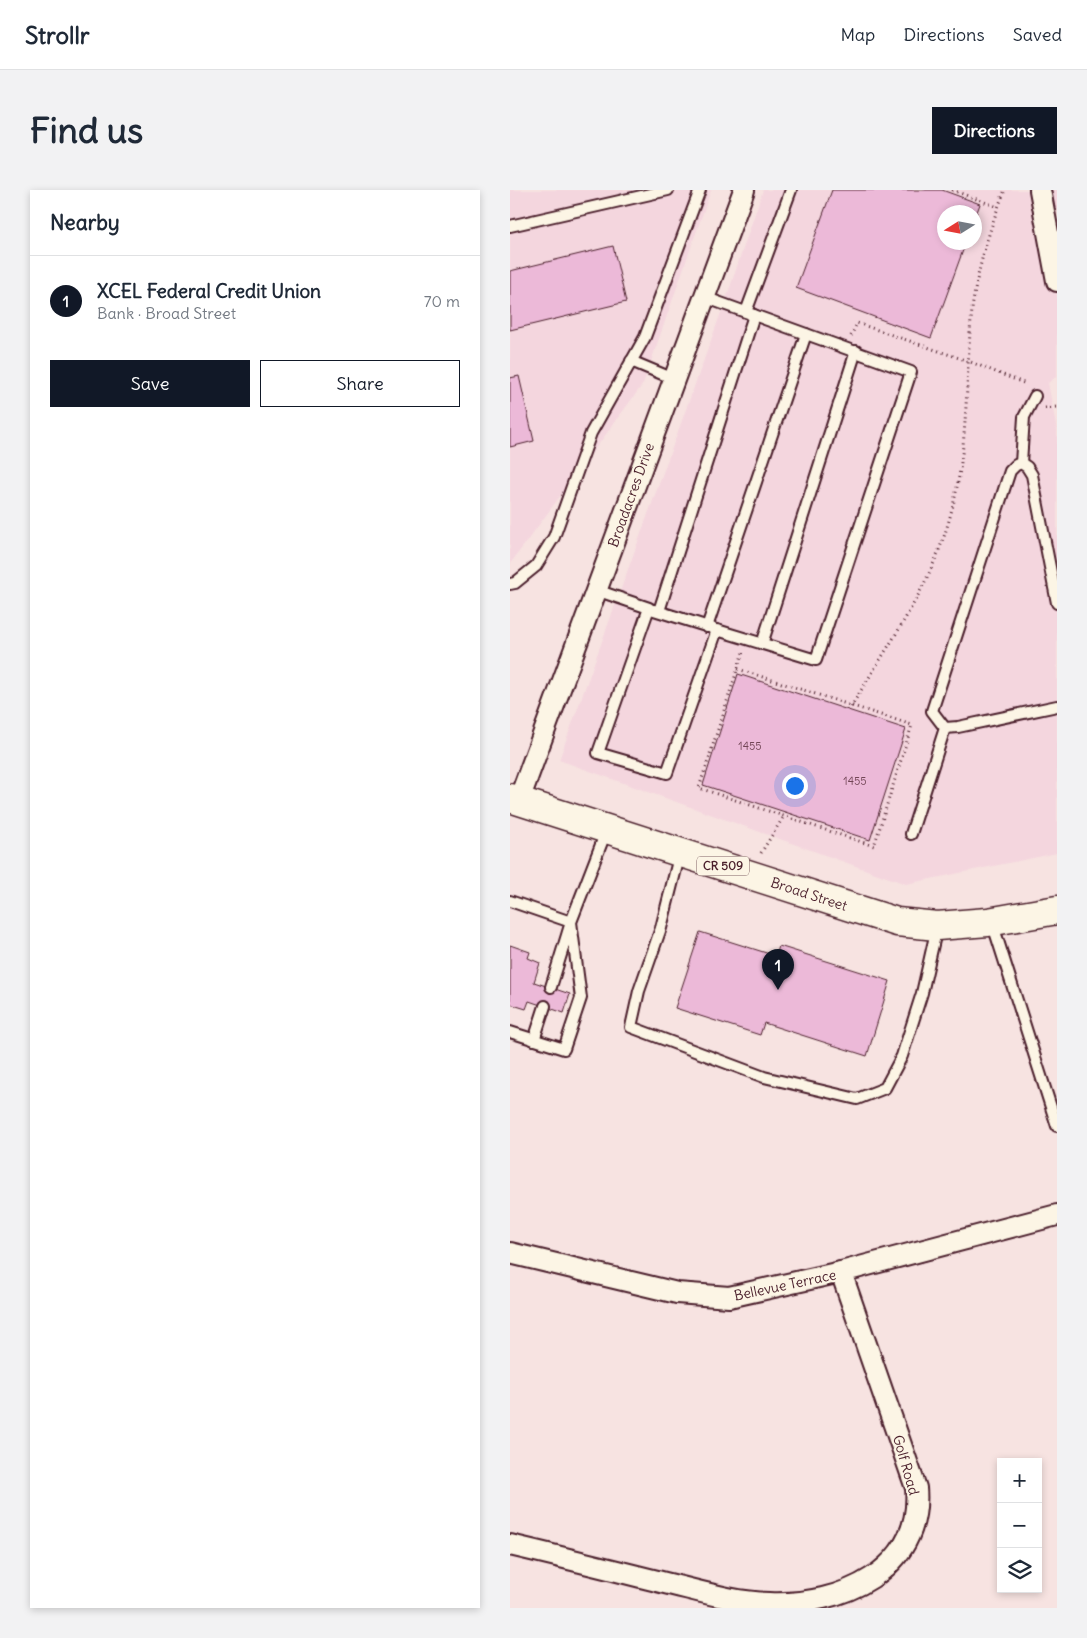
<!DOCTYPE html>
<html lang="en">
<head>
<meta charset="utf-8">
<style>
	body { margin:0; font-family:Delius,sans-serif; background:#f2f2f3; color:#1f2937 }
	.controls { position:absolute; right:15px; bottom:15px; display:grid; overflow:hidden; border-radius:0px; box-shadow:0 2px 8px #0003 }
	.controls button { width:45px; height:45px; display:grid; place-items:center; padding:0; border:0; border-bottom:1px solid #e0e1e3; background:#fff; color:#1f2937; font:25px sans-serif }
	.compass { position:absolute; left:427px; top:15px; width:45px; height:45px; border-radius:50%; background:#fff; box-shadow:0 2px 8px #0003; rotate:259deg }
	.you { position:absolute; left:284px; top:595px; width:18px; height:18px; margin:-12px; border:4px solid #fff; border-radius:50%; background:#1a73e8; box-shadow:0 0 0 8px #1a73e833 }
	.badge { display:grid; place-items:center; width:32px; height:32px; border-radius:50%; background:#111827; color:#fff; font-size:16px; font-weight:700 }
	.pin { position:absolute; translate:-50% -41px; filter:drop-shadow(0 1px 2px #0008) }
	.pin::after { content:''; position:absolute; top:26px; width:18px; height:15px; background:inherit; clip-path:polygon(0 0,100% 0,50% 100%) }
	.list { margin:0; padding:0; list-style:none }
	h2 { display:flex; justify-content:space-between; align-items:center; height:65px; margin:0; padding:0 20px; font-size:21px }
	h2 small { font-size:16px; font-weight:400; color:#747a83 }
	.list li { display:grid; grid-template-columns:32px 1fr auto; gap:15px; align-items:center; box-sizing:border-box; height:90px; padding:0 20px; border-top:1px solid #e0e1e3 }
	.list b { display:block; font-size:19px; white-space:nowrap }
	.list p { margin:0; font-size:16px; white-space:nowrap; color:#747a83 }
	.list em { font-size:16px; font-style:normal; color:#747a83 }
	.actions { display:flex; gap:10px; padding:15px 20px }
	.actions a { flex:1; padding:11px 0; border:1px solid #111827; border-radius:0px; text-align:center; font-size:18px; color:#111827 }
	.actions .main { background:#111827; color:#fff }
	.icon { flex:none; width:28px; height:28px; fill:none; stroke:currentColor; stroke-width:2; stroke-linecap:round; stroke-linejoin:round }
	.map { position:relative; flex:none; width:547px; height:1418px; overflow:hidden; border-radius:0px }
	header { display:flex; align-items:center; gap:30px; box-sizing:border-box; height:70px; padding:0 25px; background:#fff; border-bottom:1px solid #e0e1e3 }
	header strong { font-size:24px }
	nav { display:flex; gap:28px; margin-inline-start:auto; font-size:18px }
	.intro { display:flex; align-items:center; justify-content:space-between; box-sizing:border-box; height:120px; padding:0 30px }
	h1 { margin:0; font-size:35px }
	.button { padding:12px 22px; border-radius:0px; background:#111827; color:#fff; font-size:18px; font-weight:700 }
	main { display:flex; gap:30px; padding:0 30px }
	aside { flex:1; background:#fff; border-radius:0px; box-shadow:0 2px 8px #0003 }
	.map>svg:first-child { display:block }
	.built { fill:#f4d6de; fill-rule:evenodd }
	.building { fill:#ecb9d8; stroke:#4a1f2b }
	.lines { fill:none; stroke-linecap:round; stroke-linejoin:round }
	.lane-casing { stroke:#4a1f2b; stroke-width:14 }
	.street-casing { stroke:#4a1f2b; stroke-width:24 }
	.primary-casing { stroke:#4a1f2b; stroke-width:31 }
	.path { stroke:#4a1f2b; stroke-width:3; stroke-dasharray:1 4; stroke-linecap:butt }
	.lane { stroke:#fcf5e5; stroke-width:10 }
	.street { stroke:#fcf5e5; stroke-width:20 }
	.primary { stroke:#fcf5e5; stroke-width:28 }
	.labels { text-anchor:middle; stroke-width:4; stroke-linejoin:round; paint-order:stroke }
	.number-label { font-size:11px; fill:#724656 }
	.shield { fill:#fcf5e5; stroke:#7f5f63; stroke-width:1 }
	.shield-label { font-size:12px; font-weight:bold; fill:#4a1f2b }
	.street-label { font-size:14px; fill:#4a1f2b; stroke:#fcf5e5 }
</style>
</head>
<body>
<header>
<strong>Strollr</strong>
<nav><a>Map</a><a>Directions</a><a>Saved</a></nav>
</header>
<div class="intro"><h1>Find us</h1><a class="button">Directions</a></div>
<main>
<aside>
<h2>Nearby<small></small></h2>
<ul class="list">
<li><span class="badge">1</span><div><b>XCEL Federal Credit Union</b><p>Bank · Broad Street</p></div><em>70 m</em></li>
</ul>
<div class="actions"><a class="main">Save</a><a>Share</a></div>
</aside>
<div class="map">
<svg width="547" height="1418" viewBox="0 0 547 1418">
	<rect width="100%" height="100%" fill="#f7e3e1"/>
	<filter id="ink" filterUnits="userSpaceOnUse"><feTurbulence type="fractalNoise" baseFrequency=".02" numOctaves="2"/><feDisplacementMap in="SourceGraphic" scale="10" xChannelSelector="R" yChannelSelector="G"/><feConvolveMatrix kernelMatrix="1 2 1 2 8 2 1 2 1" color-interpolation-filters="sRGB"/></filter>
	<g filter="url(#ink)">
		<g class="built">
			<polygon points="0,0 201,0 133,194 0,374"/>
			<path d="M253,0H547V186L538,193L547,241V663L396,694L49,570L217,106ZM434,22H464V52H434Z"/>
		</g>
		<g class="building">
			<polygon points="322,0 432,0 470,14 464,30 464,22 434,22 434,52 456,52 421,148 286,98"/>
			<polygon points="103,56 116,112 0,140 0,81"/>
			<polygon points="9,186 24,251 0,257 0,188"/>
			<polygon points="228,484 396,539 360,650 193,595"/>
			<polygon points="190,742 266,766 269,756 380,791 357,866 254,833 250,845 165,818"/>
			<polygon points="0,755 20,762 18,768 30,773 24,792 60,804 54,823 19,811 16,819 0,814"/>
		</g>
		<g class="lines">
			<g class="lane-casing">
				<g id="lane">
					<polyline points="0,36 158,0"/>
					<polyline points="236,122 281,0"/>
					<polyline points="121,171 164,189"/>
					<polyline points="511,273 514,227 525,206"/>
					<polyline points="0,394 5,393 26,376 44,347 81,243 135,147 190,0"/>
					<polyline points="86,400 139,418 88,563 157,583 207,440 306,470 401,182 194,107"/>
					<polyline points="144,420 202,438"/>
					<polyline points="149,421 244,125"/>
					<polyline points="197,437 296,144"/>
					<polyline points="252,454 346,161"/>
					<polyline points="435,538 448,537 547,516"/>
					<polyline points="401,644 435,538 422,521 500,281 506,275 511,273 517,277 522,285 547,413"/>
					<polyline points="170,663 151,738 129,801 121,837 254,887 347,909 375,898 392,866 412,803 427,737"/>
					<polyline points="0,711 61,732 41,797"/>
					<polyline points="482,732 547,936"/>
					<polyline points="0,842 54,859 71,808 61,732 97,639"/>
					<polyline points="24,850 35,816"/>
				</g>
			</g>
			<g class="street-casing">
				<g id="street">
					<polyline points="530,0 547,91"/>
					<polyline points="9,610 234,0"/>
					<polyline points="0,1063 167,1103 219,1107 331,1082 547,1025"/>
					<path d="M0,1355C52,1367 103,1380 155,1393C189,1401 224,1412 259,1413C330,1416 413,1381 406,1298L331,1082"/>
				</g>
			</g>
			<g class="primary-casing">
				<polyline id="primary" points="0,608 387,732 427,736 478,732 547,720"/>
			</g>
			<g class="path">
				<polyline points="442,0 488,17"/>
				<polyline points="341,146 347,133 458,171 516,194"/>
				<polyline points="535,218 547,217"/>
				<polyline points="228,479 402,535 364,656 189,598 233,462"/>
				<path d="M341,517C378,455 423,394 441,323C459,258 455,187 462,120C466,84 481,33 495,0"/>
				<polyline points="251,663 274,626"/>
			</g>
			<use href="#lane" class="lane"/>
			<use href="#street" class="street"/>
			<use href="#primary" class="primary"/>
		</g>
	</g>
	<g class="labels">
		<g class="number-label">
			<text x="240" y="560">1455</text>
			<text x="345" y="595">1455</text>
		</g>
		<rect class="shield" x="187" y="666.5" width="52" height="19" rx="4"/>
		<g class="shield-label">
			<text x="213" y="680">CR 509</text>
		</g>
		<g class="street-label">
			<text transform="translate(121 305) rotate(-70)" y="5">Broadacres Drive</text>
			<text transform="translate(299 704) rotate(18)" y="5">Broad Street</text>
			<text transform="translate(275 1095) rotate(-12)" y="5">Bellevue Terrace</text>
			<text transform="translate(396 1275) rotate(74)" y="5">Golf Road</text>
		</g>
	</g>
</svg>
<div class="controls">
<button>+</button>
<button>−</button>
<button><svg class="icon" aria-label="layers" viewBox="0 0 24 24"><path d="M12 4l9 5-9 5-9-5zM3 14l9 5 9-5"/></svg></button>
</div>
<svg class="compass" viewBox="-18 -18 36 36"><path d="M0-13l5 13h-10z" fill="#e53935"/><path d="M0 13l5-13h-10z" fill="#747a83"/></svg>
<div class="you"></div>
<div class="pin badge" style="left:268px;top:800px">1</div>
</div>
</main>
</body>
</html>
